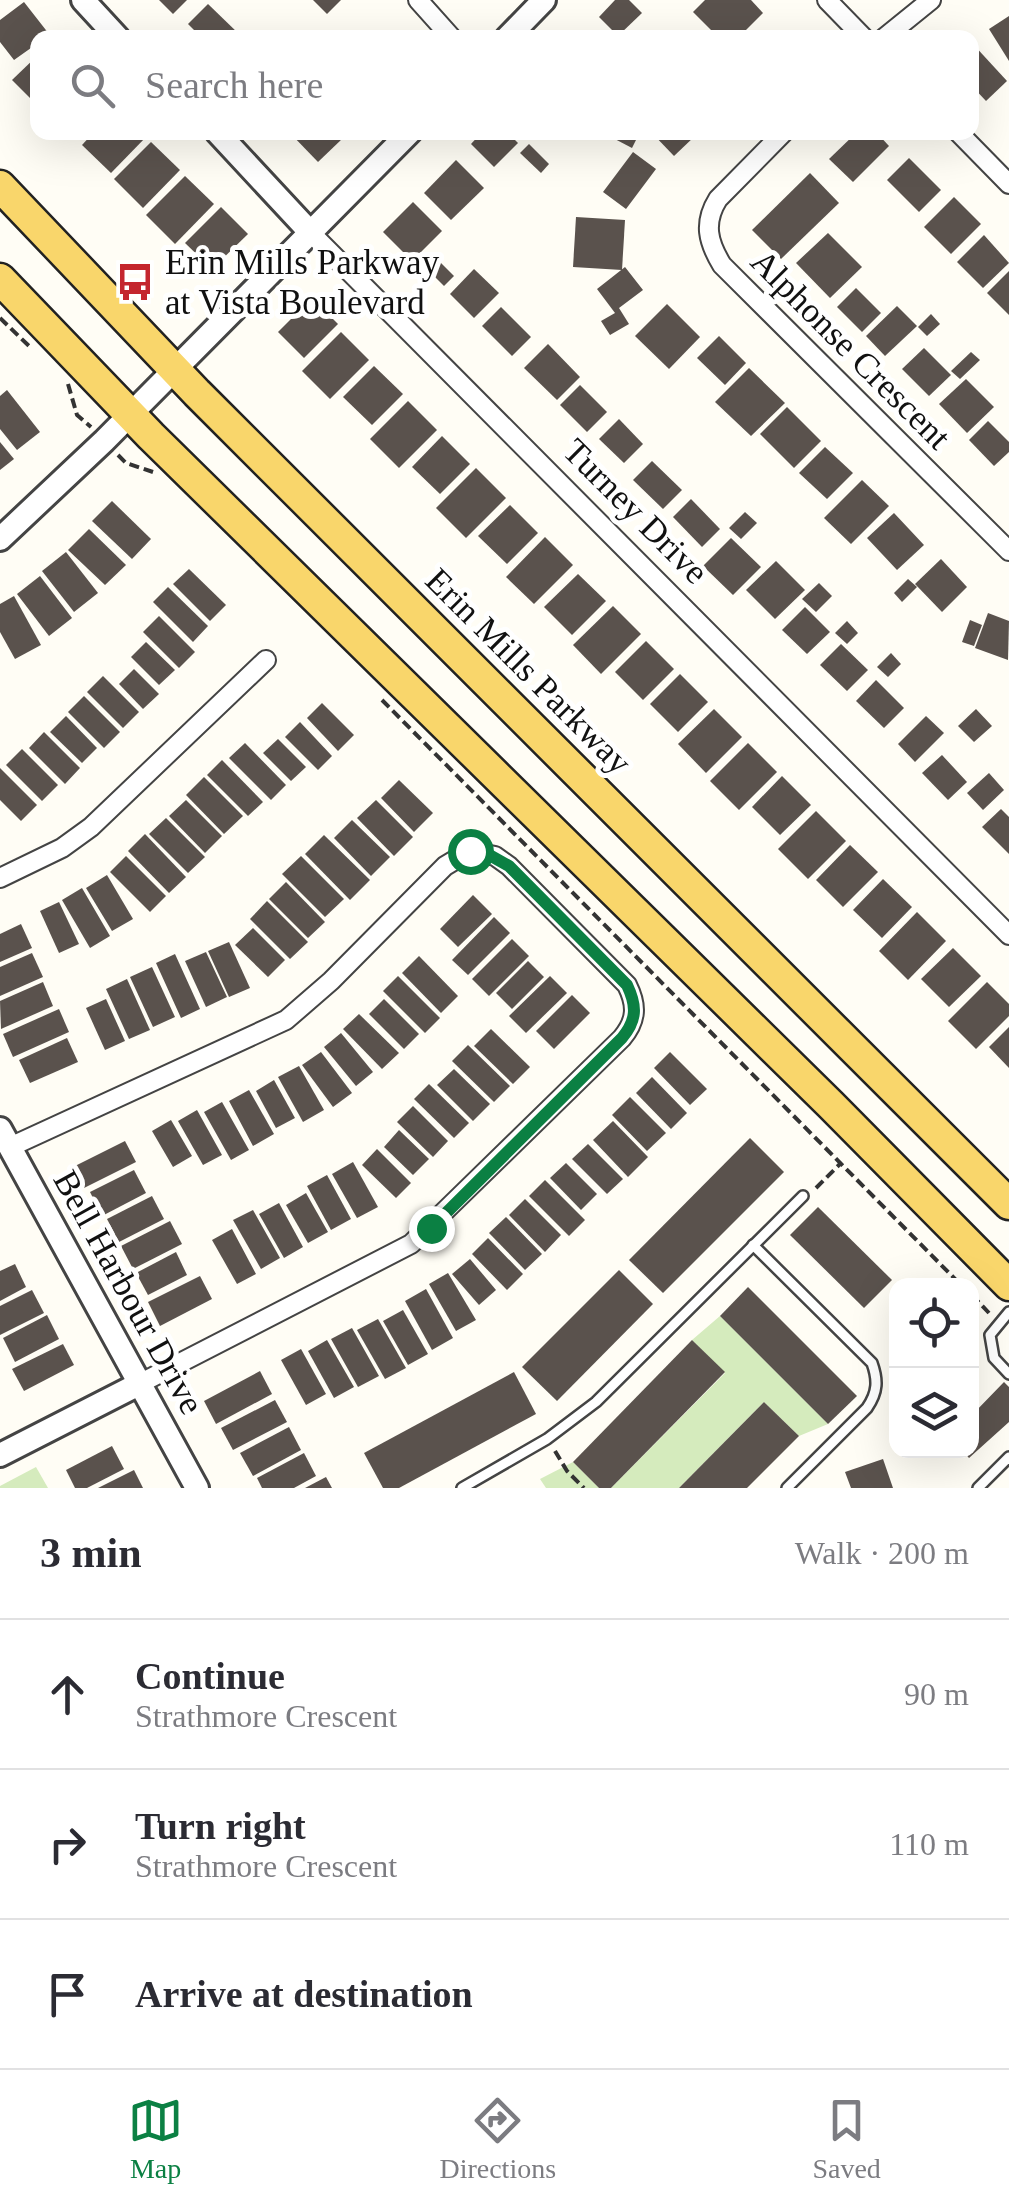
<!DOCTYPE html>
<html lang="en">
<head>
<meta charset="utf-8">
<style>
	body { margin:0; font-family:"Times New Roman",serif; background:#f7f7f7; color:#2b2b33 }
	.controls { position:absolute; right:30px; bottom:30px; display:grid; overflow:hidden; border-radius:20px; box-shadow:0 10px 40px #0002 }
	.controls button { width:90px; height:90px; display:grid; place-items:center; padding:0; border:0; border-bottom:2px solid #e1e1e2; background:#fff; color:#2b2b33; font:50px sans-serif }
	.stop { position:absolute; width:30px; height:30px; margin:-22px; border:8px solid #0b8043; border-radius:50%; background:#fff }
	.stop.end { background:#0b8043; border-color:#fff; box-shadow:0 2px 10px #0008 }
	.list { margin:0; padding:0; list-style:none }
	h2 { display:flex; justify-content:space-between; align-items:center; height:130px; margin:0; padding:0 40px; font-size:42px }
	h2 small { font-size:32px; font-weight:400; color:#7c7c81 }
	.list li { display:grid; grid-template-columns:65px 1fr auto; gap:30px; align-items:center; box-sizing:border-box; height:150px; padding:0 40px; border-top:2px solid #e1e1e2 }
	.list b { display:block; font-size:38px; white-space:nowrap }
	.list p { margin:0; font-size:32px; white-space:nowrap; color:#7c7c81 }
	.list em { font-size:32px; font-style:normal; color:#7c7c81 }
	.icon { flex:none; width:55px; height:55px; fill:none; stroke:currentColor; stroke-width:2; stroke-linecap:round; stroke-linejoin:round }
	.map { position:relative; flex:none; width:1009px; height:1488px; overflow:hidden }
	.search { position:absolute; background:#fff; box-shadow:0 10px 40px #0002; left:30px; right:30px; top:30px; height:110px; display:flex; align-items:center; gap:25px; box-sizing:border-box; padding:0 35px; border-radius:20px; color:#7c7c81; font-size:38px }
	.sheet { height:580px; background:#fff }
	nav { display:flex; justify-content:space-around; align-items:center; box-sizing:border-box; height:140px; border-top:2px solid #e1e1e2; background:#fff; font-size:28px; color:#7c7c81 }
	nav a { display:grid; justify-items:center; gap:5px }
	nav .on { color:#0b8043 }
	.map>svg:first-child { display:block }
	.green { fill:#d5ebbd }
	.building { fill:#5a524d }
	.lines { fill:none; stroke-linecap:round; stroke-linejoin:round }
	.service-casing { stroke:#444; stroke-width:14 }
	.minor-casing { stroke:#444; stroke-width:22 }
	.tertiary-casing { stroke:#444; stroke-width:28 }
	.primary-casing { stroke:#222; stroke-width:35 }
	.path { stroke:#333; stroke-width:4; stroke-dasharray:10 5; stroke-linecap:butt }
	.service { stroke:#fff; stroke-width:9 }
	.minor { stroke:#fff; stroke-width:18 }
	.tertiary { stroke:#fff; stroke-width:22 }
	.primary { stroke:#f9d66b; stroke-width:30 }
	.route { stroke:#0b8043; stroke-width:12 }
	.labels { text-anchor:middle; stroke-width:10; stroke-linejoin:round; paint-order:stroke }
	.poi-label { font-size:35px; fill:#111; stroke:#fff; text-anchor:start }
	.street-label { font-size:35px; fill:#111; stroke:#fff }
</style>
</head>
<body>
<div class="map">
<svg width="1009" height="1488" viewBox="0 0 1009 1488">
	<rect width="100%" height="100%" fill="#fffdf5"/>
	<g class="green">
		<polygon points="720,1316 828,1424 799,1436 764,1402 679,1488 611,1488 725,1373 692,1340"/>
		<polygon points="573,1462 599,1488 546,1488 540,1479"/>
		<polygon points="36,1467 48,1488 0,1488 0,1486"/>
	</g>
	<g class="building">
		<polygon points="159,0 187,0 173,14"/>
		<polygon points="313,0 341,0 327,14"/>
		<polygon points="615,0 629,0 642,13 618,36 599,17"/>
		<polygon points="705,0 751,0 763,13 738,38 719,38 693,12"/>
		<polygon points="24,2 49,34 38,38 38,43 14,60 0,42 0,20"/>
		<polygon points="208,4 240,35 238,38 202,38 188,24"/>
		<polygon points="1009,16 1009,61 989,29"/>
		<polygon points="972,43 1007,81 986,101 972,86"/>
		<polygon points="38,55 38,106 12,80"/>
		<polygon points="94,132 143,132 147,136 111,173 82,145"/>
		<polygon points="289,132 336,132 342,139 318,162"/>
		<polygon points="482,132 507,132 518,143 494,167 471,144"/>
		<polygon points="614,132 640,132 632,148 611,137"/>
		<polygon points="651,132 692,132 695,136 674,156"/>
		<polygon points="857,132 876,132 889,146 853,182 829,159"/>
		<polygon points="151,142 180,170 143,208 114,179"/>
		<polygon points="529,144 549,164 541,173 520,153"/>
		<polygon points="633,152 656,169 626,209 603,192"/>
		<polygon points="909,158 941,190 919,212 887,180"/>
		<polygon points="456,160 484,188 451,220 424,193"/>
		<polygon points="810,173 839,203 781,259 752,230"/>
		<polygon points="185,176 214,204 175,244 146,215"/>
		<polygon points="954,197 981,224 951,254 924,227"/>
		<polygon points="413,202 442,231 412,261 383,232"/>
		<polygon points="221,207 248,234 212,269 185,243"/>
		<polygon points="576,217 625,220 622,270 573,267"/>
		<polygon points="828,233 862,267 830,298 796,263"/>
		<polygon points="984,235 1009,263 983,288 957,262"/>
		<polygon points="431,253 454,276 444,286 421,263"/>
		<polygon points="625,267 643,290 619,308 629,324 610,335 601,321 615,313 597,289"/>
		<polygon points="474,269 499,293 474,318 450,294"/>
		<polygon points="1009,271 1009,315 987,293"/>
		<polygon points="856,288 881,313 862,332 837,307"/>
		<polygon points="312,298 338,324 304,358 278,332"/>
		<polygon points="667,304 700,337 669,369 635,336"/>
		<polygon points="897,306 917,326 885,356 866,336"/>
		<polygon points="501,307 531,337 512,356 482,326"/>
		<polygon points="931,314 940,324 927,336 918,327"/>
		<polygon points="341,332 369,360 330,399 302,371"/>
		<polygon points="719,336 746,363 725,385 697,358"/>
		<polygon points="548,344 580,377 557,400 524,368"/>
		<polygon points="924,348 951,375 929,396 902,369"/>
		<polygon points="971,352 980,360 960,379 951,371"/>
		<polygon points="374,366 403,394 372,425 343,397"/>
		<polygon points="749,368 785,403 751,436 715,402"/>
		<polygon points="966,379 994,407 967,433 939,404"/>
		<polygon points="580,385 607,412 587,432 560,405"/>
		<polygon points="7,390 40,432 17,450 0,429 0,396"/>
		<polygon points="408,401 437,430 399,468 370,439"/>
		<polygon points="787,407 821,441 794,468 760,434"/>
		<polygon points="619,419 643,444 624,463 599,439"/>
		<polygon points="988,421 1009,442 1009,452 994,466 969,440"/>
		<polygon points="442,436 470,464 440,494 412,467"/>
		<polygon points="0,442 14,459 0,470"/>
		<polygon points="825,447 853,473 827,499 799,473"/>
		<polygon points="652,461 682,490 663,509 633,480"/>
		<polygon points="476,468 506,498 466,538 436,508"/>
		<polygon points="862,480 889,506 851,544 824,518"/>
		<polygon points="691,499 720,529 702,547 673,517"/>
		<polygon points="112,501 151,539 132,559 92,521"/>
		<polygon points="510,505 538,533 507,564 478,536"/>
		<polygon points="745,512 757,523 741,539 729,528"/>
		<polygon points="894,513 924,545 897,570 867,538"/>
		<polygon points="89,529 126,565 105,585 68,550"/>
		<polygon points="545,537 573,565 534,604 506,577"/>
		<polygon points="731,538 761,567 733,595 703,566"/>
		<polygon points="66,552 98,593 74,612 42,571"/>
		<polygon points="941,559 967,587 942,612 915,584"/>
		<polygon points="776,561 805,590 775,619 746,590"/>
		<polygon points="189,569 226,605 210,621 173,584"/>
		<polygon points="578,574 606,601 572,635 544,607"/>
		<polygon points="40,576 72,618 49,636 17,594"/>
		<polygon points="908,579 917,587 902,602 894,593"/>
		<polygon points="819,583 832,596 816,612 802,599"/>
		<polygon points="168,587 208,626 193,642 153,602"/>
		<polygon points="14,596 41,645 15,659 0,632 0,604"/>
		<polygon points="613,606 641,634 601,674 573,645"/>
		<polygon points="805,607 830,632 807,654 782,630"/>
		<polygon points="988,613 1009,621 1008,660 975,648"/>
		<polygon points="159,616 195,652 179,668 143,632"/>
		<polygon points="970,620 982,625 974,646 962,642"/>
		<polygon points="847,621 858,633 847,644 835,633"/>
		<polygon points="646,641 674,669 643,700 615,672"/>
		<polygon points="146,642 175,670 159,685 131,657"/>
		<polygon points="841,644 868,670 847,691 820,665"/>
		<polygon points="891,653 901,664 888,677 877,667"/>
		<polygon points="134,669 159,694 143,709 119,684"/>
		<polygon points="680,674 708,702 678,732 650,704"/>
		<polygon points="103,676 139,712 123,728 87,692"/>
		<polygon points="876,680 904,708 884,728 856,701"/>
		<polygon points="84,696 120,732 104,748 68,712"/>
		<polygon points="322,703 354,735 338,751 307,718"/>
		<polygon points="714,709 742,737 706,773 678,744"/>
		<polygon points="976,709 992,726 974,742 958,726"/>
		<polygon points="66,716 97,748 82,763 50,732"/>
		<polygon points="926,716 944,733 915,762 898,744"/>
		<polygon points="300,722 332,756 318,770 285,737"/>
		<polygon points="44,732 80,768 65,784 29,748"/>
		<polygon points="278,739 306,767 291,781 263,753"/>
		<polygon points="245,743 286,785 271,800 229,758"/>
		<polygon points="748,743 777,772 739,810 710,781"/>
		<polygon points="22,749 58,785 42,801 6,765"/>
		<polygon points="942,755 967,782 948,800 922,773"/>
		<polygon points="222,760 263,802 248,816 207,775"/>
		<polygon points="0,768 37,805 21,821 0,800"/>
		<polygon points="989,773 1004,790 983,810 967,793"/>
		<polygon points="782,776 811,805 780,835 752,807"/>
		<polygon points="204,777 243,816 224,834 186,795"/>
		<polygon points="399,780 433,813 414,832 381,798"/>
		<polygon points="186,800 222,836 205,853 169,816"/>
		<polygon points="376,800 413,837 394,856 357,818"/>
		<polygon points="1001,809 1009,817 1009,854 982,827"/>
		<polygon points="816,811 846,841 808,879 778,849"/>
		<polygon points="166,818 205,857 188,873 149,834"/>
		<polygon points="352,820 390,857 371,876 334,838"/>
		<polygon points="145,834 186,877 169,893 128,851"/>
		<polygon points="324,835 370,880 350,900 305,854"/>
		<polygon points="850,845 878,872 843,907 816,880"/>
		<polygon points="126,856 166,896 150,912 110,872"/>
		<polygon points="301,856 344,899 325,917 282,874"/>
		<polygon points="107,875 133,919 112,931 86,888"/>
		<polygon points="883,879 912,907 882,938 853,910"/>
		<polygon points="286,882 325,922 308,938 269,899"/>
		<polygon points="82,888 110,936 90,948 62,900"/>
		<polygon points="473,895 492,914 458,947 440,929"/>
		<polygon points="267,901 308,942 290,959 250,919"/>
		<polygon points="59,902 79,944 59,953 40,911"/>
		<polygon points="917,912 946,941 908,980 879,951"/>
		<polygon points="494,917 510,933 468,975 452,960"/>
		<polygon points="21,924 32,948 0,962 0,934"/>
		<polygon points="253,928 285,960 268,977 235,945"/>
		<polygon points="512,939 529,956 489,996 472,979"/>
		<polygon points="229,942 250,988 229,997 208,951"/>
		<polygon points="953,948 981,976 949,1007 921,979"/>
		<polygon points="206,952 227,997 206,1007 185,961"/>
		<polygon points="32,953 43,977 0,996 0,967"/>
		<polygon points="175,954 200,1009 181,1018 156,963"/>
		<polygon points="419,956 458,996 441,1013 402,973"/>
		<polygon points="528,961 544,977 512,1009 496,993"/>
		<polygon points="152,967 175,1017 153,1027 130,977"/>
		<polygon points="398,976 440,1018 425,1033 383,991"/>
		<polygon points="550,976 567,993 526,1033 509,1016"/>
		<polygon points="127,979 150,1030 129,1039 106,989"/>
		<polygon points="43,982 53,1006 1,1029 0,1001"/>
		<polygon points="987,982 1009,1004 1009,1016 976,1049 948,1021"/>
		<polygon points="572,995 590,1013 554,1049 536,1031"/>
		<polygon points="106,999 125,1041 105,1050 86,1008"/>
		<polygon points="384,999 419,1034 404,1049 369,1014"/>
		<polygon points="59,1009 69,1032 13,1057 3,1034"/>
		<polygon points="359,1014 399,1053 382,1069 343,1029"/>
		<polygon points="1009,1027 1009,1068 989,1047"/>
		<polygon points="491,1029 530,1067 513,1084 474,1046"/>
		<polygon points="341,1033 373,1072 356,1086 324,1047"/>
		<polygon points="67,1038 78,1062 30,1083 19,1060"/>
		<polygon points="468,1045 510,1086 494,1102 452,1061"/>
		<polygon points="321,1052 352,1093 333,1107 302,1065"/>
		<polygon points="670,1052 707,1089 690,1105 654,1068"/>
		<polygon points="299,1066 324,1110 303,1122 278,1077"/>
		<polygon points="454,1069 490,1104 473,1121 437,1085"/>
		<polygon points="652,1077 687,1113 671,1129 636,1093"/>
		<polygon points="274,1080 295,1118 276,1128 256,1091"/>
		<polygon points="429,1084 469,1123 454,1138 414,1099"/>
		<polygon points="249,1090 274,1134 253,1146 229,1101"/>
		<polygon points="630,1097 666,1133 647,1151 612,1115"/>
		<polygon points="222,1102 249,1150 231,1160 204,1112"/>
		<polygon points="413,1106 448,1141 433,1157 397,1122"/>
		<polygon points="197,1110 222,1155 203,1165 178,1121"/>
		<polygon points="171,1120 192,1156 173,1167 152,1131"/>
		<polygon points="613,1121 648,1157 628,1177 593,1140"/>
		<polygon points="399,1130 429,1159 413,1175 384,1147"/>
		<polygon points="750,1138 784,1172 663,1293 629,1260"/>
		<polygon points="125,1141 136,1162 84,1188 73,1167"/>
		<polygon points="588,1144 623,1179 607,1194 572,1159"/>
		<polygon points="377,1149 411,1183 396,1198 362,1165"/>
		<polygon points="353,1162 378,1207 357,1218 332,1174"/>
		<polygon points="566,1163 597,1194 581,1210 550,1178"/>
		<polygon points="134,1170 146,1193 102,1216 90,1192"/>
		<polygon points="327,1175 351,1219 331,1230 307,1186"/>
		<polygon points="545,1180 585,1220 569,1236 529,1196"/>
		<polygon points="306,1193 328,1232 308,1243 286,1205"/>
		<polygon points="152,1196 164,1219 119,1242 107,1219"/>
		<polygon points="525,1199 561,1235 545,1252 509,1215"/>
		<polygon points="279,1203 303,1247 284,1258 259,1214"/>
		<polygon points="818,1207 892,1280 864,1308 790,1235"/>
		<polygon points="253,1210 280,1258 261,1269 233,1220"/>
		<polygon points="506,1217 542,1254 525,1270 489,1233"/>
		<polygon points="170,1221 182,1244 133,1269 121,1246"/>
		<polygon points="232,1229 256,1274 237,1284 212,1240"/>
		<polygon points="488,1238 523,1274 507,1290 472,1254"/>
		<polygon points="176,1252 187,1275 148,1295 136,1273"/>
		<polygon points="470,1259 496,1290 479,1305 452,1274"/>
		<polygon points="15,1264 26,1287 0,1301 0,1271"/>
		<polygon points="619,1270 653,1304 557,1401 522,1367"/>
		<polygon points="448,1273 476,1320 456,1331 429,1284"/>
		<polygon points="200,1276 212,1299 160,1326 148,1302"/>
		<polygon points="748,1287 857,1396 828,1424 720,1316"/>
		<polygon points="426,1289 453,1338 432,1350 405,1301"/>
		<polygon points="32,1290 44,1313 0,1335 0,1306"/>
		<polygon points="403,1310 428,1354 408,1365 383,1321"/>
		<polygon points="47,1315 59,1339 15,1362 3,1338"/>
		<polygon points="378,1319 406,1368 385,1379 357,1330"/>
		<polygon points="352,1328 379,1376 358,1387 331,1339"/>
		<polygon points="327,1340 354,1387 334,1398 308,1351"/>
		<polygon points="692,1340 725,1372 611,1488 599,1488 573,1462"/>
		<polygon points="63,1344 74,1365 24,1391 12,1369"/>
		<polygon points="301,1349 326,1394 306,1405 281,1360"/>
		<polygon points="260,1371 272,1394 216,1424 204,1401"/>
		<polygon points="514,1372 536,1414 399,1488 383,1488 364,1453"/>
		<polygon points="1004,1382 1009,1387 1009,1422 969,1458 962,1450 972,1450 972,1415"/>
		<polygon points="275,1400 287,1422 233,1450 221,1428"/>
		<polygon points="764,1402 799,1436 747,1488 679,1488"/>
		<polygon points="289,1427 301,1450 253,1476 240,1453"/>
		<polygon points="112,1446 124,1469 87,1488 75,1488 66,1470"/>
		<polygon points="304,1453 316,1476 294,1488 262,1488 257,1478"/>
		<polygon points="883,1459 893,1488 851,1488 845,1472"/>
		<polygon points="134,1470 143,1488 98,1488"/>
		<polygon points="326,1477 332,1488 305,1488"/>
	</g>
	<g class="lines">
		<g class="service-casing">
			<g id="service">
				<path d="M753,1245L872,1363C878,1380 878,1392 867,1408L787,1488"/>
				<polyline points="1009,1312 990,1335 994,1358 1009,1374"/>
				<polyline points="462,1488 547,1439 596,1402 803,1196"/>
				<polyline points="978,1488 1009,1457"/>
			</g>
		</g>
		<g class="minor-casing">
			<g id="minor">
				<polyline points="418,0 452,38"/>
				<polyline points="827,0 864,38"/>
				<polyline points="884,38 931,0"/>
				<path d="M784,132L718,199C703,223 708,242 722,265L1009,551"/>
				<polyline points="958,132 1009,184"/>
				<polyline points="309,231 1009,935"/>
				<polyline points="0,878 62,848 91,827 266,660"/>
				<path d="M10,1147L286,1020L331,981L445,866L470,851L495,856L509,866L627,985C637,1005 637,1020 622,1038L411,1244L139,1384"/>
			</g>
		</g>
		<g class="tertiary-casing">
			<g id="tertiary">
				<polyline points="83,0 118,38"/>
				<polyline points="507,38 544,0"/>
				<polyline points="217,132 309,231"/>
				<polyline points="0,539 104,441 410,132"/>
				<polyline points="0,1129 197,1488"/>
				<polyline points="0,1455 139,1384"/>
			</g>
		</g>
		<g class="primary-casing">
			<g id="primary">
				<polyline points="0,186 197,393 1009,1204"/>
				<polyline points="0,279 151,436 831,1105 1009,1285"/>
			</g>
		</g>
		<g class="path">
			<polyline points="0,318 29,346"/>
			<polyline points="68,384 77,415 91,427"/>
			<polyline points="118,455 126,463 153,472"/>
			<polyline points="382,700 962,1286"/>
			<polyline points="816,1188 841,1163"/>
			<polyline points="972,1295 989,1313"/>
			<polyline points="555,1451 567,1471 584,1488"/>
		</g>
		<use href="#service" class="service"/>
		<use href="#minor" class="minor"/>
		<use href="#tertiary" class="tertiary"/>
		<use href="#primary" class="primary"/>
	</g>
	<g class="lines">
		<path class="route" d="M431,1228L622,1038C637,1020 637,1006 627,985L509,866L484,852L470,851"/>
	</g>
	<defs>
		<g id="bus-bare" transform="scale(3)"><path d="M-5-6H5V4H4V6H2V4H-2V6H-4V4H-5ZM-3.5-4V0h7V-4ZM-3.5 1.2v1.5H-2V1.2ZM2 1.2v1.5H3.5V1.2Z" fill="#c4262e" stroke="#fff" stroke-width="2.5" paint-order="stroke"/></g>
	</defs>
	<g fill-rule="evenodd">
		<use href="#bus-bare" x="135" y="282"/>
	</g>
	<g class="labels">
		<g class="poi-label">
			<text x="165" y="274">Erin Mills Parkway<tspan x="165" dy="40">at Vista Boulevard</tspan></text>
		</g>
		<g class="street-label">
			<text transform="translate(851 349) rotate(45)" y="12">Alphonse Crescent</text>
			<text transform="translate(636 511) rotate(45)" y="12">Turney Drive</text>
			<text transform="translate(529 671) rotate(45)" y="12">Erin Mills Parkway</text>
			<text transform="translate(129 1292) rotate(61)" y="12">Bell Harbour Drive</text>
		</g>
	</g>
</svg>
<div class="controls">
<button><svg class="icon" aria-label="locate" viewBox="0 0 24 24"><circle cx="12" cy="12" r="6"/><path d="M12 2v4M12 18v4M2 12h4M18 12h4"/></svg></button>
<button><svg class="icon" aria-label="layers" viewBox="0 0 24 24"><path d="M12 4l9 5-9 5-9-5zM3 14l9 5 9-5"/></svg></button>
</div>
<div class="stop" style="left:470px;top:851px"></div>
<div class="stop end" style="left:431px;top:1228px"></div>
<div class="search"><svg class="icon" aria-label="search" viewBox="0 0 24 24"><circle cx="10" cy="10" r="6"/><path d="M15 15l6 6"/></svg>Search here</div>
</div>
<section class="sheet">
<h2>3 min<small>Walk · 200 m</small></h2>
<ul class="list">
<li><svg class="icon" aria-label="ahead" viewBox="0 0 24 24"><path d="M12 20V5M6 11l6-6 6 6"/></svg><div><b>Continue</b><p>Strathmore Crescent</p></div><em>90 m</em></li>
<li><svg class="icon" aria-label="right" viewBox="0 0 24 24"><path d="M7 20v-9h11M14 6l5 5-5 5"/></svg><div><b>Turn right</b><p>Strathmore Crescent</p></div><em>110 m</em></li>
<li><svg class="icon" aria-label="arrive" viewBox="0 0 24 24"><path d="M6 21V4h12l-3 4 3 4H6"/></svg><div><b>Arrive at destination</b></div></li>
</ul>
</section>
<nav>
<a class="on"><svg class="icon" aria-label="map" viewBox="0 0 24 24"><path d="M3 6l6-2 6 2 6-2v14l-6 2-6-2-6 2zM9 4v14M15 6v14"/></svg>Map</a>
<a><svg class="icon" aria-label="directions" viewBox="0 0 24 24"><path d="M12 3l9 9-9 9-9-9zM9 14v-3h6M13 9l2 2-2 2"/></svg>Directions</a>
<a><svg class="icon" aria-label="saved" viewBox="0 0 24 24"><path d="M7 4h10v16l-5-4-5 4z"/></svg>Saved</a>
</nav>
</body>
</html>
